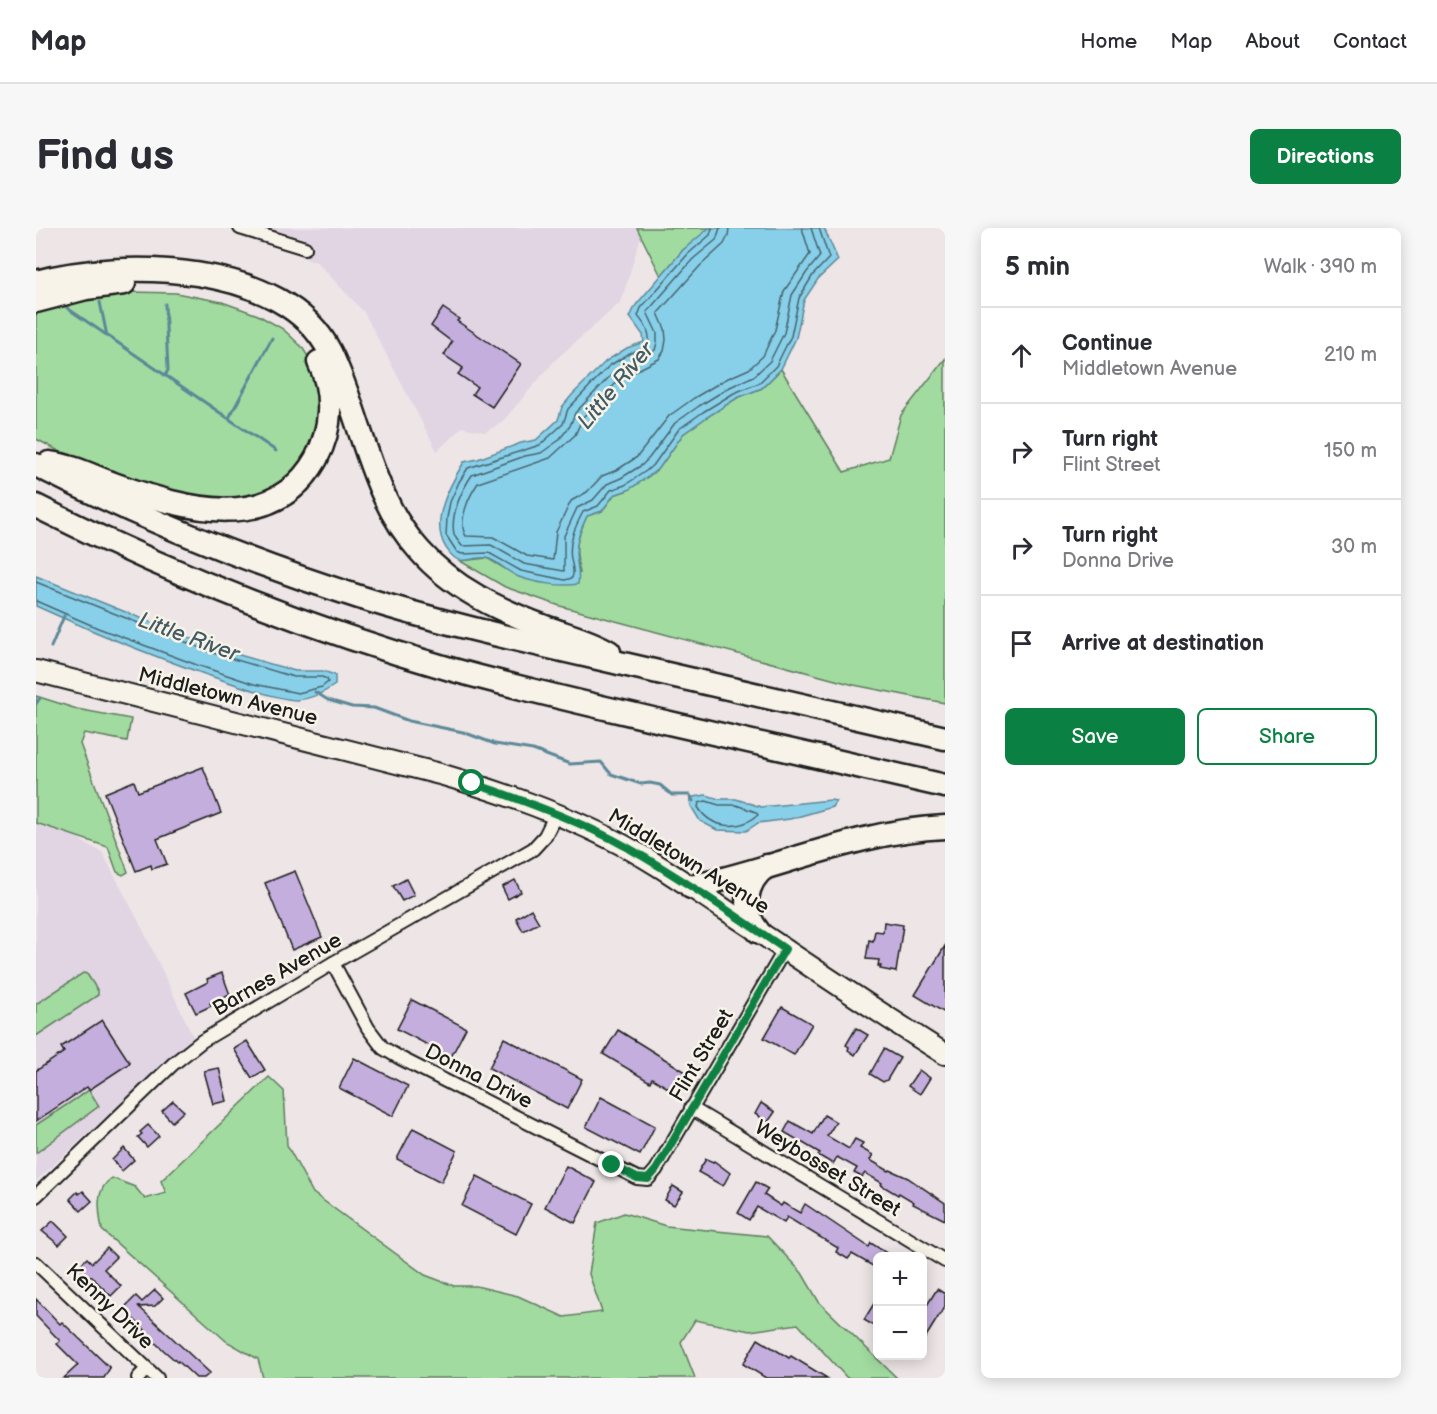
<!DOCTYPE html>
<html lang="en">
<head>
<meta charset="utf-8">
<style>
	body { margin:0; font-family:"Balsamiq Sans",sans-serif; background:#f7f7f7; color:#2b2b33 }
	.controls { position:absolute; right:18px; bottom:18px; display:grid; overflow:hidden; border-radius:9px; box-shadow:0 3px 15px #0003 }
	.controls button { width:54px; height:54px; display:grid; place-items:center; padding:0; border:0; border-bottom:2px solid #e1e1e2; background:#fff; color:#2b2b33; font:30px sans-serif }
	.stop { position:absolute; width:18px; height:18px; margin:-14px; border:4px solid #0b8043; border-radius:50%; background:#fff }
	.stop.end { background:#0b8043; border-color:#fff; box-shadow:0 2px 6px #0008 }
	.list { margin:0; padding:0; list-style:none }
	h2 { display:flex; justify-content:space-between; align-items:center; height:78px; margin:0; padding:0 24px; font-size:26px }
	h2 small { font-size:20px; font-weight:400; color:#7c7c81 }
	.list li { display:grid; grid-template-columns:39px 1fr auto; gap:18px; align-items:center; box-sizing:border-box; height:96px; padding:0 24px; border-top:2px solid #e1e1e2 }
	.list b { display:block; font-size:22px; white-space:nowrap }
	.list p { margin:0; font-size:20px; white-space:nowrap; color:#7c7c81 }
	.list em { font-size:20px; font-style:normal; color:#7c7c81 }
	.actions { display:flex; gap:12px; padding:18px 24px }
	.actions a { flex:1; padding:14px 0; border:2px solid #0b8043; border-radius:9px; text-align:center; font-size:21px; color:#0b8043 }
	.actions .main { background:#0b8043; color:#fff }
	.icon { flex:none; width:33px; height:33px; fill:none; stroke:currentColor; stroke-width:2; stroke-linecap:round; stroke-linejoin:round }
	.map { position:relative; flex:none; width:909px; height:1150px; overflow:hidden; border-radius:9px }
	header { display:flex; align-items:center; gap:36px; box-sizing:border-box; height:84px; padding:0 30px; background:#fff; border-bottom:2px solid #e1e1e2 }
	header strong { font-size:28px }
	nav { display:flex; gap:33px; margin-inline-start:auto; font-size:21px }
	.intro { display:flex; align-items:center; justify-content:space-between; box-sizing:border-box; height:144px; padding:0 36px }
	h1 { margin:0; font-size:42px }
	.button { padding:15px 27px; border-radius:9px; background:#0b8043; color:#fff; font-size:21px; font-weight:700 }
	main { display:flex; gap:36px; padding:0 36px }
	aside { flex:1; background:#fff; border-radius:9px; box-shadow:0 3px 15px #0003 }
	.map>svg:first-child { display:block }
	.built { fill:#e1d4e3 }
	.green { fill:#a1dba0; stroke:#5e7c5e; stroke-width:1.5 }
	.water { fill:#88d0e9; stroke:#5d8897; stroke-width:1.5 }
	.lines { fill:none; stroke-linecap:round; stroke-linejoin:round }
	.shore { stroke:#47646e; stroke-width:1.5 }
	.stream { stroke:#5d8897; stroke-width:3 }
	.building { fill:#c4aedd; stroke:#1c1c1c; stroke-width:1.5 }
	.street-casing { stroke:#1c1c1c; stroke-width:16 }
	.primary-casing { stroke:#1c1c1c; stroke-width:24 }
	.highway-casing { stroke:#1c1c1c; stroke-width:27 }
	.street { stroke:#f7f3e8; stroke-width:12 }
	.primary { stroke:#f7f3e8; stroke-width:20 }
	.highway { stroke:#f7f3e8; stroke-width:22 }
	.route { stroke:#0b8043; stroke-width:8 }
	.labels { text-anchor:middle; stroke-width:5; stroke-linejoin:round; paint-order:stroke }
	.street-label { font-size:21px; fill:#1c1c1c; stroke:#f7f3e8 }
	.water-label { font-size:22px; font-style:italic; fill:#425b64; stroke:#f7f3e8 }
</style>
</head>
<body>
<header>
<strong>Map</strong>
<nav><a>Home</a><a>Map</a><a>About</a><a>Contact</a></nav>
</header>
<div class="intro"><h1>Find us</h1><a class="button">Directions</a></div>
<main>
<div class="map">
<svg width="909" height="1150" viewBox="0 0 909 1150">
	<rect width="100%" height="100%" fill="#ede5e6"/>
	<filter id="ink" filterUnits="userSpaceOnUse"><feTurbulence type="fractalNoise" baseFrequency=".0167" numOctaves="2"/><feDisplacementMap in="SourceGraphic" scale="12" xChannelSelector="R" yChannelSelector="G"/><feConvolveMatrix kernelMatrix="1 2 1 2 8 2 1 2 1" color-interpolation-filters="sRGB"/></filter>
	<g filter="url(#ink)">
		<g class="built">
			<polygon points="232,0 601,0 605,7 585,74 520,131 466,194 449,204 426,199 401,223 328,84 281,34 266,29 268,10"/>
			<polygon points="0,595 39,607 50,616 66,624 107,702 157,809 0,953"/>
		</g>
		<g class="green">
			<polygon points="601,0 675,0 647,22 625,48"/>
			<path d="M95,64L140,65L186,74L222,87L247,101L266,119L273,130L285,182L275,224L241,261L206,275L142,268L38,231L0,211V86C30,69 61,66 95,64Z"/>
			<path d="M909,131V475L818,457L524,378L469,359L424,333L451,330L483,349L544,345C538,319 540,312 551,288L566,283L578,267L592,262L613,248L624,239L647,206L671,189L701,170L726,160L745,141L808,244L853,230L865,187Z"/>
			<polygon points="0,468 41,481 95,491 91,513 48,505 44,516 92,644 87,647 81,644 72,619 0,595"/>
			<polygon points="47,745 51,746 62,763 62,767 0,808 0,776"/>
			<path d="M233,849L248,863L251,917L277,965L389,1047L418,1058H440L482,1068L528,1089L566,1084L553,1046L561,995L588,985L630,998L731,1008L766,1045L783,1074L861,1150H811L762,1096L714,1103L659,1092L645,1114L659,1150H227L222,1131L190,1113L66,1002C63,983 58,962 76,950L99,959L109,971L130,965L125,953Z"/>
			<polygon points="53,862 63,878 0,925 0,897"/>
		</g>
		<g class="water">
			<path d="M673,0H788L802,32L782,51L768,72L760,110L745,141L726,160L701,170L671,189L647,206L624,239L613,248L592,262L578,267L566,283L551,288C545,301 540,312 540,326C541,337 544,345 542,356C526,359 499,355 483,349C472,345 462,333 451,330C442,328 432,334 423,332C417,331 414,325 410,320C393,293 414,257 428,234L442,231L485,215L500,212L522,192L526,179L536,167L570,133L591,120L608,114L607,107L594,89L600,77L647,22Z"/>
			<path d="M0,348L179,420L259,443H287L299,447V457C289,464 274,471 261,472C246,472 210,460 195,455C128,433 64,407 0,378Z"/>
			<polygon points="670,567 683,571 700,571 725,579 795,572 800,573 796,579 754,591 722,595 710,603 681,602 664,593 655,578 654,572 657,569"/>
		</g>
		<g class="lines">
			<g class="shore">
				<path d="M676,0L674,7L652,26L605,80L602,88C609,97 617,107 611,119L594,125L573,138L532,181L527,196L504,217L432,240L423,254L414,274L411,290L410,307L421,324L426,326L453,325L485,343L529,352L536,350C539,343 536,338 535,331C532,314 539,299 547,284L562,278L575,262L589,257L610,243L619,235L643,201L667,184L698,165L723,155L740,138L755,108L763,70L777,47L793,30L783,0"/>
				<path d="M684,0L680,12L657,31L611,84L621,105V115L619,122L613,127L597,132L578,144L539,185L534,198L522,213L505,225L489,228L436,247C426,262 414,286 418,306C419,310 423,314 426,318L455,317L488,336L528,343V308L541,280L557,272L571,256L585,250L606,237L613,230L639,195L663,178L694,159L718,148L734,133L748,105L756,67L771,44L784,28L775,0"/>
				<path d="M693,0L692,8L688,16L664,38L622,85L629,101L630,112L628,123L623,131L584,151L547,189L539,207L514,230L442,255C433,268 421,294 430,308L457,309L491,328L517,332L520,304L535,273L551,264L566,248L581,242L601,229L633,188L658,170L690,151L713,141L727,128L739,102L748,63L774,26L766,0"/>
				<polyline points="0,354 177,425 258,449 286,449 291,451 292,454 286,459 262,465 218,456 161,437 62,400 0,373"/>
				<path d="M670,573L683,577H700L720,584L722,587C703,603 675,601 662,579L663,575Z"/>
			</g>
			<g class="stream">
				<polyline points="64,74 71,108"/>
				<polyline points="129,76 132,142 129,148"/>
				<polyline points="31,80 240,223"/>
				<polyline points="193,190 236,110"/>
				<polyline points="15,419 28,388"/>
				<polyline points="279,464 292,472 316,479 338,480 373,493 427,504 459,516 497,522 534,536 565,534 575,546 605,556 614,555 624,557 636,567 654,567 657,573"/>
				<polyline points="0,476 4,470"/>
			</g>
		</g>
		<g class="building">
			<polygon points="407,80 423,91 421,93 485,136 456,179 436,166 441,159 422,146 427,140 408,127 416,114 395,98"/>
			<polygon points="167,539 185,585 121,611 131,636 116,641 115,637 100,643 69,565 98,553 102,564"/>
			<polygon points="259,643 286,709 256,722 229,655"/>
			<polygon points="370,651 378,667 366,673 357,658"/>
			<polygon points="479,652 485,664 472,671 466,659"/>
			<polygon points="495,681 503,695 487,703 480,690"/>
			<polygon points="848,694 867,697 860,744 844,741 845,738 842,738 843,732 830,731 833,712 837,713 839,703 847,704"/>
			<polygon points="909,718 909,785 879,767"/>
			<polygon points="186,745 194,767 174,775 175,778 160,785 150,765 172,754 171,751"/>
			<polygon points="376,772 430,800 415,829 361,801"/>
			<polygon points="746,779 776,796 758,827 728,810"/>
			<polygon points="66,792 94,835 53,862 51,859 0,893 0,843 28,824 25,819"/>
			<polygon points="820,800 832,807 819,827 812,822 813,819 810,817"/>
			<polygon points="582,802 653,846 640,865 616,850 614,854 567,826"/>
			<polygon points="468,810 546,851 531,881 453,840"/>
			<polygon points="211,813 229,842 216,850 198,821"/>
			<polygon points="848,821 864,830 851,852 847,854 834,846"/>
			<polygon points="318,830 372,858 357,888 303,860"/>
			<polygon points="183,840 191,873 177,876 168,843"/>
			<polygon points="883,842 894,850 884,866 872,858"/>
			<polygon points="565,869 619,898 604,927 550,899"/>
			<polygon points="137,873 148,883 136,894 126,883"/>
			<polygon points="725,875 739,884 732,894 719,886"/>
			<polygon points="788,887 800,894 791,908 813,921 819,911 827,915 824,920 837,927 834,932 853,943 854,942 872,950 909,975 909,992 877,976 878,974 863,965 862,967 845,957 846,955 829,945 826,949 818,945 821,940 801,929 797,936 782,927 784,925 748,904 754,893 777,906"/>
			<polygon points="112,897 123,908 111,919 102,909 106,906 104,904"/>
			<polygon points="377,900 421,923 405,954 361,931"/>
			<polygon points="88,920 98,932 86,943 76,932"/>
			<polygon points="670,931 677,934 678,933 694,945 687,958 662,944"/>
			<polygon points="530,938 560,954 539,995 509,979"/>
			<polygon points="441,948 495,976 480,1006 426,978"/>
			<polygon points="720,954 732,961 728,967 745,978 747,975 764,985 769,976 833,1019 835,1015 857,1029 842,1029 842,1041 816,1026 812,1031 800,1024 802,1020 751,989 748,995 721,979 713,992 702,985"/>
			<polygon points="637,958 647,964 638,977 629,972"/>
			<polygon points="47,963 56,973 45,983 34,971 41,964 43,966"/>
			<polygon points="17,993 32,1008 23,1017 6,1003"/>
			<polygon points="71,1020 80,1029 68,1041 85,1058 75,1068 55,1048 53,1050 42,1039 51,1030 56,1035"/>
			<polygon points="901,1061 909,1066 909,1078 886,1115 886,1085"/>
			<polygon points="119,1062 127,1070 119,1078 103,1079 174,1145 168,1150 160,1150 142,1133 141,1134 107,1104 109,1102 87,1081 100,1068 106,1074"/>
			<polygon points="842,1069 842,1100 828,1092"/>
			<polygon points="0,1071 24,1096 26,1094 74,1140 68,1150 28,1150 42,1137 21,1116 24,1113 0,1088"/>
			<polygon points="722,1111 753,1130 755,1128 791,1150 730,1150 707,1136"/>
		</g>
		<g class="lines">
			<g class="street-casing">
				<g id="street">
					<polyline points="204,0 269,20"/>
					<polyline points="297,735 332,800 347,820 364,830 601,950 612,951 620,942 749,721"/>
					<polyline points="655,880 909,1033"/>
					<polyline points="0,968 137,836 166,813 297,735 497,621 509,608 520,586"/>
					<polyline points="0,1035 121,1150"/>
					<polyline points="102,1150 111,1141"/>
				</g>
			</g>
			<g class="primary-casing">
				<path id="primary" d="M0,443L404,546C462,563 520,583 575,611C615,631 653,658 691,683C764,731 835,780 909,826"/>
			</g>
			<g class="highway-casing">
				<g id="highway">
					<path d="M0,54C85,31 249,33 294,124C326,189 333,267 383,322C416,360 463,382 509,399C531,407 553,412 573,424"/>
					<polyline points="0,73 50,60 88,55"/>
					<path d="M13,235C39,238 59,250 83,258C149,281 237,307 280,231C296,201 298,164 283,134"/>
					<path d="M0,237C104,290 212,334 323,369C408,396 496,415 583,435C691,460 800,485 909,510"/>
					<path d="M0,278C133,345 271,400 414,441C485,461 557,477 629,494C722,515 816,537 909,558"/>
					<path d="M655,659C741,641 820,603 909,599"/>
					<path d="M722,703C705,682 708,654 731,638"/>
				</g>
			</g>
			<use href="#street" class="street"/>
			<use href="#primary" class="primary"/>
			<use href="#highway" class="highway"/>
		</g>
	</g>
	<g class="lines" filter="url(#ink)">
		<path class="route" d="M436,555C484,571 532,589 576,611C636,643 693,684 749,721L620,942L612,951L601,950L576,937"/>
	</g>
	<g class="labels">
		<g class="street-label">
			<text transform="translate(192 468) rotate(14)" y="7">Middletown Avenue</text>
			<text transform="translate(653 633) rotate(31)" y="7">Middletown Avenue</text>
			<text transform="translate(241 746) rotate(-30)" y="7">Barnes Avenue</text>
			<text transform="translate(665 827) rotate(-59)" y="7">Flint Street</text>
			<text transform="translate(443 848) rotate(27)" y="7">Donna Drive</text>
			<text transform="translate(792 940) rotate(31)" y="7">Weybosset Street</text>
			<text transform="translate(74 1078) rotate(44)" y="7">Kenny Drive</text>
		</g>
		<g class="water-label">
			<text transform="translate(579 157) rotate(-50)" y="8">Little River</text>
			<text transform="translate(153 408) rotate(20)" y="8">Little River</text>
		</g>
	</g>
</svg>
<div class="controls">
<button>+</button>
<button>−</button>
</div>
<div class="stop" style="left:436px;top:555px"></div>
<div class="stop end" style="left:576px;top:937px"></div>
</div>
<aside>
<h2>5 min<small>Walk · 390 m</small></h2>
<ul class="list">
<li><svg class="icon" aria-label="ahead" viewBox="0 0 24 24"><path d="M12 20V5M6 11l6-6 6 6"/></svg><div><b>Continue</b><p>Middletown Avenue</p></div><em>210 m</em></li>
<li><svg class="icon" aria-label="right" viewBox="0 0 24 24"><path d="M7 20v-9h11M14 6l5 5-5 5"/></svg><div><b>Turn right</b><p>Flint Street</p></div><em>150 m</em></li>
<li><svg class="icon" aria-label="right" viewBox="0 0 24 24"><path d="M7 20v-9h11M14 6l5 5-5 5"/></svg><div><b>Turn right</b><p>Donna Drive</p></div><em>30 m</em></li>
<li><svg class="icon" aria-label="arrive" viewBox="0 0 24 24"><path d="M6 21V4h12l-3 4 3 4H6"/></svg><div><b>Arrive at destination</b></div></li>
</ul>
<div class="actions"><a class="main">Save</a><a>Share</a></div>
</aside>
</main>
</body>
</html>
